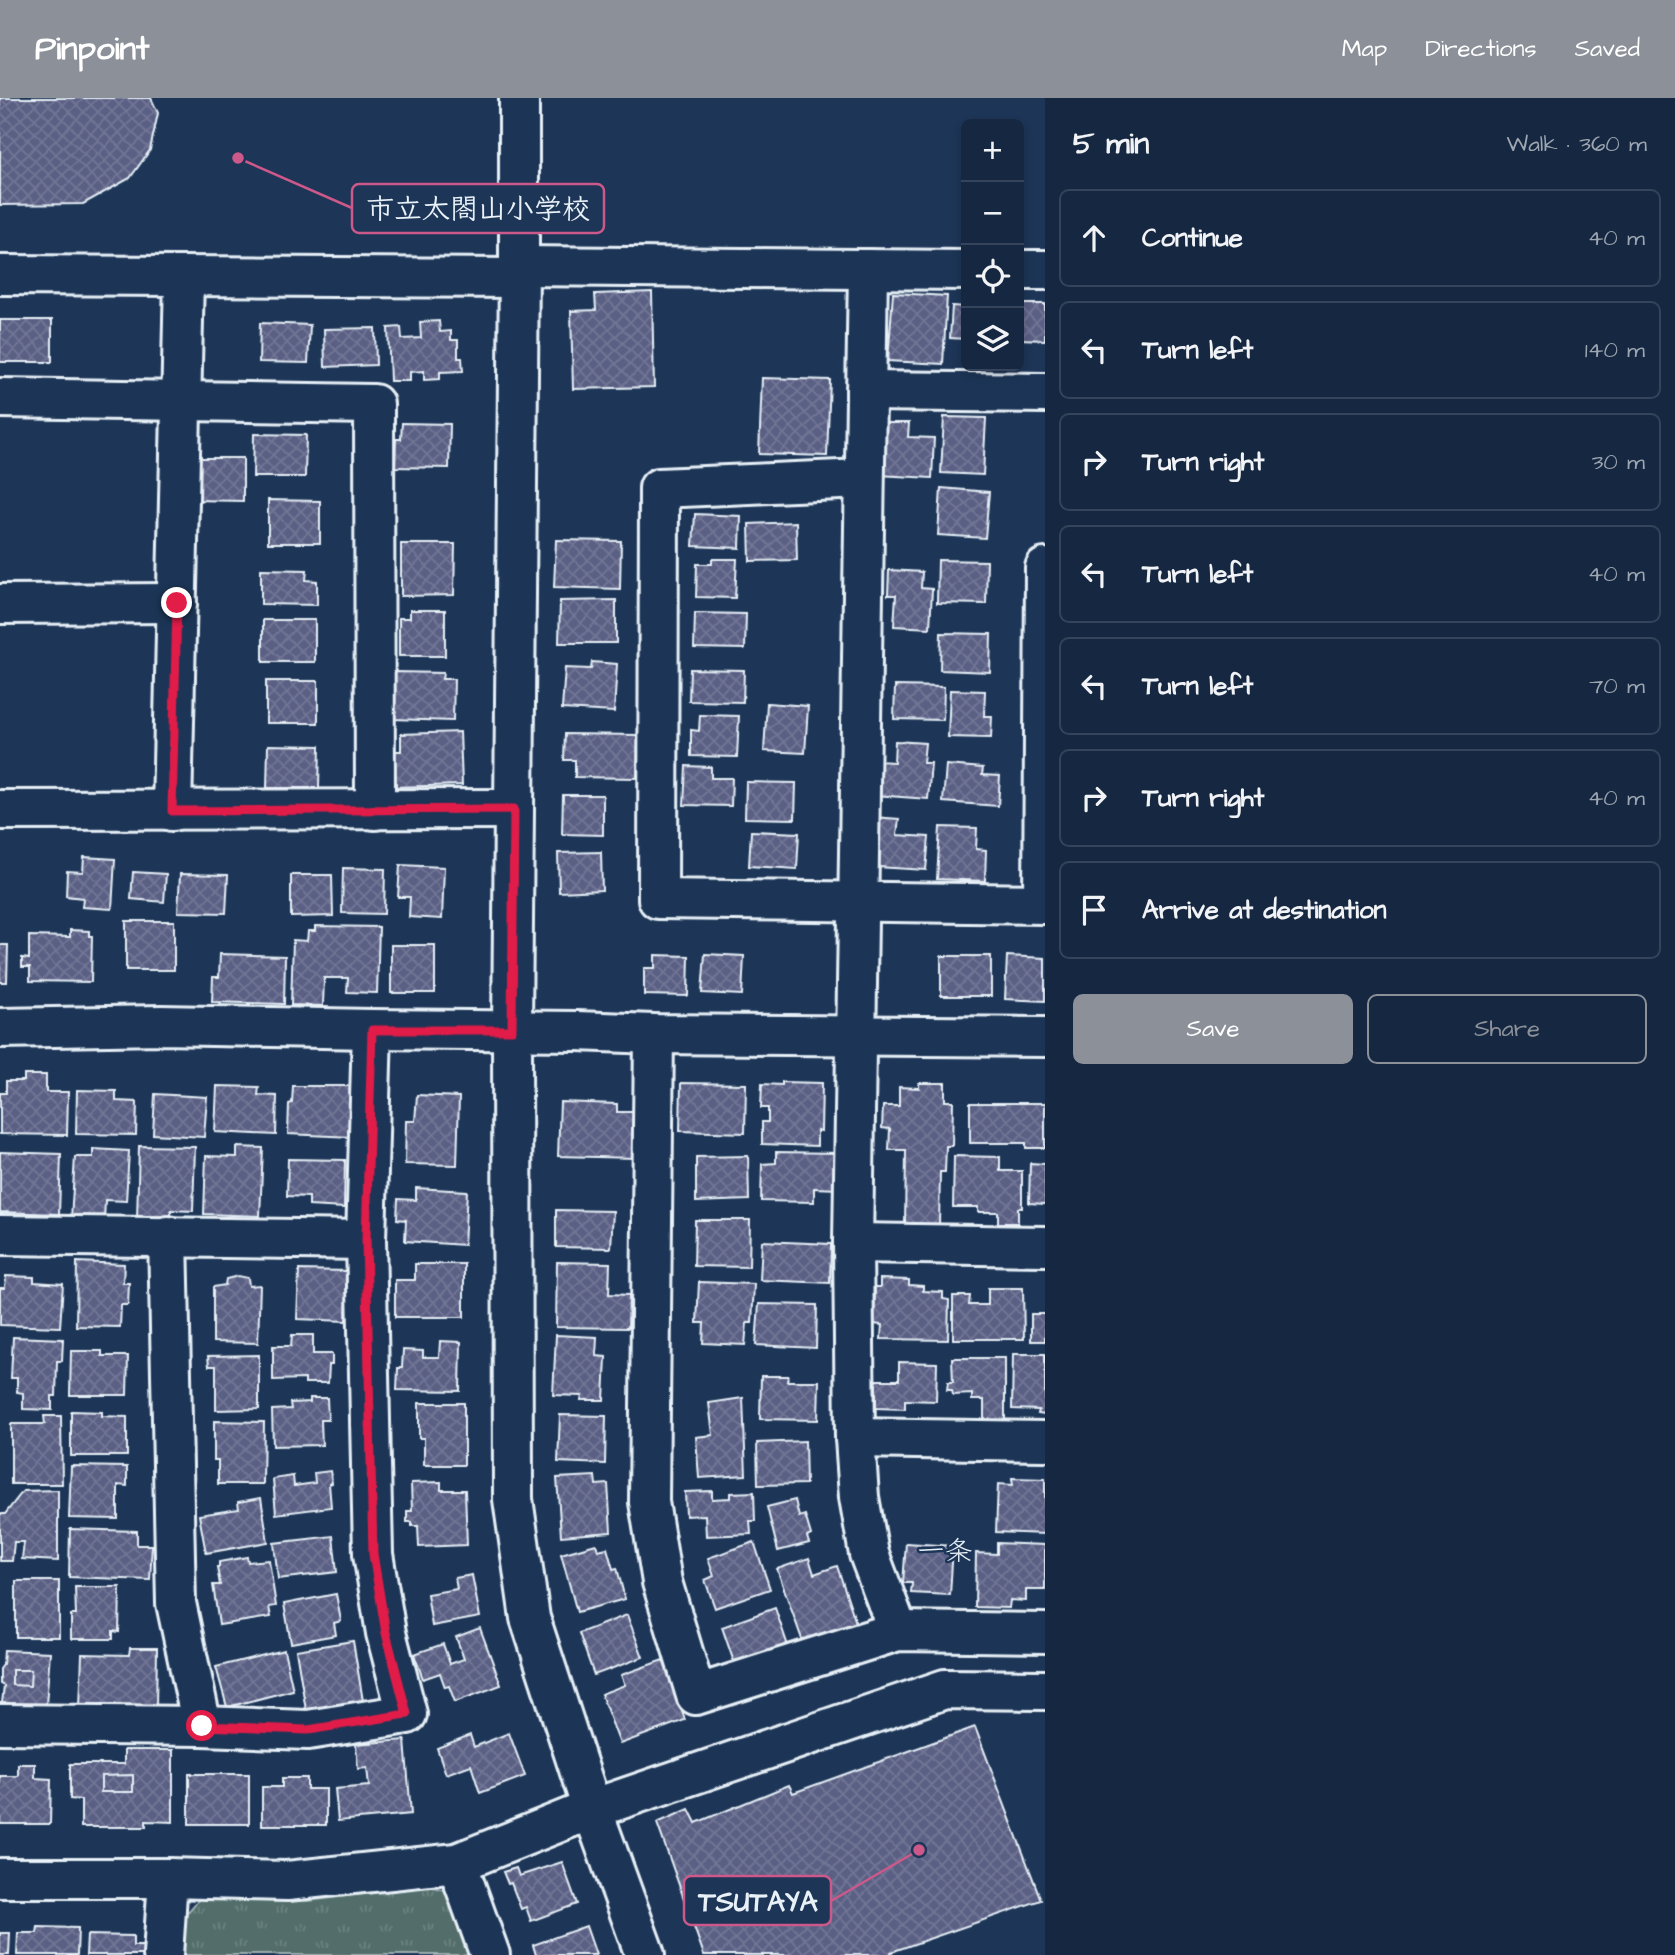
<!DOCTYPE html>
<html lang="en">
<head>
<meta charset="utf-8">
<style>
	body { margin:0; font-family:"Architects Daughter","Klee One",sans-serif; background:#23344c; color:#f1f3f6 }
	.controls { position:absolute; right:21px; top:21px; display:grid; overflow:hidden; border-radius:10px; box-shadow:0 4px 10px #0003 }
	.controls button { width:63px; height:63px; display:grid; place-items:center; padding:0; border:0; border-bottom:2px solid #35445a; background:#162841; color:#f1f3f6; font:35px sans-serif }
	.stop { position:absolute; width:21px; height:21px; margin:-16px; border:5px solid #e11d48; border-radius:50%; background:#fff }
	.stop.end { background:#e11d48; border-color:#fff; box-shadow:0 2px 7px #0008 }
	.list { margin:0; padding:0; list-style:none }
	h2 { display:flex; justify-content:space-between; align-items:center; height:91px; margin:0; padding:0 28px; font-size:30px }
	h2 small { font-size:23px; font-weight:400; color:#9ea6b1 }
	.list li { display:grid; grid-template-columns:46px 1fr auto; gap:21px; align-items:center; box-sizing:border-box; height:98px; margin:0 14px 14px; padding:0 14px; border:2px solid #35445a; border-radius:10px }
	.list b { display:block; font-size:26px; white-space:nowrap }
	.list em { font-size:23px; font-style:normal; color:#9ea6b1 }
	.actions { display:flex; gap:14px; padding:21px 28px }
	.actions a { flex:1; padding:16px 0; border:2px solid #8c9099; border-radius:10px; text-align:center; font-size:24px; color:#8c9099 }
	.actions .main { background:#8c9099; color:#fff }
	.icon { flex:none; width:38px; height:38px; fill:none; stroke:currentColor; stroke-width:2; stroke-linecap:round; stroke-linejoin:round }
	.map { position:relative; flex:none; width:1045px; height:1857px; overflow:hidden }
	header { display:flex; align-items:center; gap:42px; box-sizing:border-box; height:98px; padding:0 35px; background:#8c9099; color:#fff }
	header strong { font-size:33px }
	nav { display:flex; gap:38px; margin-inline-start:auto; font-size:24px }
	main { display:flex }
	aside { flex:1; background:#162841 }
	.map>svg:first-child { display:block }
	.park { fill:url(#park-tufts); stroke:#9eb0b2; stroke-width:2 }
	.building { fill:url(#building-cross-hatch); stroke:#e8f1f8; stroke-width:2 }
	.lines { fill:none; stroke-linecap:round; stroke-linejoin:round }
	.minor-casing { stroke:#e8f1f8; stroke-width:44 }
	.tertiary-casing { stroke:#e8f1f8; stroke-width:44 }
	.minor { stroke:#1d3557; stroke-width:38 }
	.tertiary { stroke:#1d3557; stroke-width:38 }
	.route { stroke:#e11d48; stroke-width:9 }
	.labels { text-anchor:middle; stroke-width:5; stroke-linejoin:round; paint-order:stroke }
	.neighbourhood-label { font-size:28px; fill:#e8f1f8; stroke:#1d3557 }
	.leader { fill:none; stroke:#cd598a; stroke-width:2.5 }
	.callout-dot { fill:#cd598a; stroke:#1d3557; stroke-width:2.5 }
	.callout { fill:#1d3557; stroke:#cd598a; stroke-width:2.5 }
	.callout-label { font-size:28px; text-anchor:middle; font-weight:bold; fill:#e8f1f8 }
</style>
</head>
<body>
<header>
<strong>Pinpoint</strong>
<nav><a>Map</a><a>Directions</a><a>Saved</a></nav>
</header>
<main>
<div class="map">
<svg width="1045" height="1857" viewBox="0 0 1045 1857">
	<defs>
		<pattern id="park-tufts" width="24" height="20" patternUnits="userSpaceOnUse" patternTransform="scale(1.75)"><rect width="24" height="20" fill="#536e6b"/><path d="M3 7l-1-3M5 7V3M7 7l1-3M15 17l-1-3M17 17v-4M19 17l1-3" fill="none" stroke="#6c8381"/></pattern>
		<pattern id="building-cross-hatch" width="8" height="8" patternUnits="userSpaceOnUse" patternTransform="scale(1.75)"><rect width="8" height="8" fill="#5a5f84"/><path d="M0 0l8 8M0 8l8-8" fill="none" stroke="#727696"/></pattern>
	</defs>
	<rect width="100%" height="100%" fill="#1d3557"/>
	<filter id="ink" filterUnits="userSpaceOnUse"><feTurbulence type="fractalNoise" baseFrequency=".0143" numOctaves="2"/><feDisplacementMap in="SourceGraphic" scale="14" xChannelSelector="R" yChannelSelector="G"/><feConvolveMatrix kernelMatrix="1 2 1 2 8 2 1 2 1" color-interpolation-filters="sRGB"/></filter>
	<g filter="url(#ink)">
		<polygon class="park" points="428,1788 455,1794 476,1857 180,1857 180,1823 200,1800 307,1803"/>
		<g class="building">
			<polygon points="0,0 151,0 158,15 150,52 130,80 83,106 0,107"/>
			<polygon points="652,194 654,289 573,291 571,213 596,212 595,196"/>
			<polygon points="893,195 947,198 943,266 888,263"/>
			<polygon points="1019,206 1045,206 1045,242 1019,241"/>
			<polygon points="952,208 966,209 966,241 950,240"/>
			<rect x="0" y="222" width="52" height="42"/>
			<polygon points="439,223 440,234 451,233 451,242 458,242 458,260 462,260 463,273 440,274 440,281 424,282 424,273 410,274 410,283 390,283 388,230 401,229 402,241 421,240 420,224"/>
			<polygon points="260,225 310,227 308,265 259,264"/>
			<polygon points="375,230 376,267 325,269 324,231"/>
			<polygon points="762,280 830,282 827,358 759,356"/>
			<polygon points="944,319 986,320 983,377 941,375"/>
			<polygon points="402,325 450,326 449,370 395,369 396,341 401,341"/>
			<polygon points="881,325 909,325 908,339 934,340 932,380 879,377"/>
			<polygon points="254,336 306,337 305,379 253,379"/>
			<polygon points="191,360 243,360 243,403 191,402"/>
			<polygon points="941,390 989,394 985,440 938,437"/>
			<polygon points="268,402 320,403 320,445 268,445"/>
			<polygon points="695,416 741,418 740,450 693,448"/>
			<polygon points="796,424 797,462 750,463 749,426"/>
			<polygon points="556,442 621,443 620,491 554,489"/>
			<polygon points="401,446 455,446 454,497 401,498"/>
			<polygon points="712,461 737,461 735,500 696,499 697,466 712,466"/>
			<polygon points="938,462 987,463 986,506 937,505"/>
			<polygon points="261,471 307,472 306,482 317,483 317,507 261,506"/>
			<polygon points="889,472 922,474 921,490 932,491 930,530 894,528 896,497 888,497"/>
			<polygon points="616,502 616,545 559,545 560,503"/>
			<polygon points="410,512 445,512 445,558 399,558 399,520 410,520"/>
			<polygon points="695,515 746,516 745,551 694,550"/>
			<rect x="263" y="522" width="52" height="42"/>
			<polygon points="941,535 991,536 990,574 940,572"/>
			<polygon points="592,564 617,566 614,614 562,611 565,570 591,571"/>
			<polygon points="690,571 744,572 743,604 689,603"/>
			<polygon points="395,574 443,575 442,581 454,581 453,623 393,621"/>
			<rect x="266" y="583" width="52" height="42"/>
			<polygon points="895,588 944,589 943,622 894,621"/>
			<polygon points="950,592 985,593 984,618 992,618 991,640 948,639"/>
			<polygon points="767,605 808,608 805,655 764,653"/>
			<polygon points="700,617 739,618 737,659 691,658 691,632 699,633"/>
			<polygon points="460,634 462,687 393,689 392,653 401,653 401,636"/>
			<polygon points="565,636 638,637 637,680 575,679 575,662 564,662"/>
			<polygon points="895,643 925,645 923,665 931,665 928,701 875,697 877,663 894,664"/>
			<polygon points="268,647 320,648 319,690 267,690"/>
			<polygon points="946,667 983,670 982,677 1000,678 998,708 943,704"/>
			<polygon points="686,668 711,669 711,680 732,680 731,708 684,707"/>
			<polygon points="746,684 796,685 795,721 745,720"/>
			<polygon points="563,697 603,697 603,737 562,736"/>
			<polygon points="873,719 899,721 897,737 929,739 926,772 877,769"/>
			<polygon points="940,729 977,730 976,751 986,752 985,783 937,781"/>
			<polygon points="751,733 799,735 797,771 749,768"/>
			<polygon points="601,754 602,792 559,794 558,755"/>
			<polygon points="84,759 115,761 112,811 82,809 83,800 66,798 67,773 83,774"/>
			<polygon points="400,767 444,769 442,821 409,819 410,799 398,799"/>
			<polygon points="343,770 385,771 384,816 342,815"/>
			<polygon points="133,774 166,776 164,804 131,801"/>
			<polygon points="180,776 228,777 226,815 178,814"/>
			<polygon points="291,777 332,777 333,818 291,819"/>
			<rect x="126" y="823" width="48" height="49"/>
			<polygon points="315,828 379,829 377,895 347,894 348,880 324,880 323,908 291,907 293,842 307,843 308,833 315,833"/>
			<polygon points="70,832 89,833 89,838 92,838 91,884 30,883 30,869 22,869 22,860 29,861 29,838 70,839"/>
			<polygon points="0,847 8,847 7,884 0,884"/>
			<rect x="391" y="847" width="44" height="48"/>
			<polygon points="220,856 285,858 284,906 212,904 213,879 219,879"/>
			<polygon points="705,856 744,858 742,897 702,895"/>
			<polygon points="655,857 689,858 688,898 644,897 644,870 655,870"/>
			<rect x="941" y="858" width="50" height="40"/>
			<polygon points="1007,858 1045,860 1045,903 1005,901"/>
			<polygon points="24,977 46,977 46,994 68,994 67,1037 0,1036 0,995 6,995 6,983 24,983"/>
			<polygon points="782,984 822,985 821,1033 817,1032 817,1048 762,1046 762,1024 768,1024 768,1010 761,1010 762,986 782,987"/>
			<polygon points="681,985 746,986 745,1035 680,1033"/>
			<polygon points="919,985 945,985 945,1003 953,1003 952,1048 946,1048 945,1074 940,1074 939,1128 905,1127 906,1052 889,1052 890,1031 882,1030 883,1008 899,1008 899,989 919,990"/>
			<polygon points="217,988 259,989 258,997 277,998 276,1037 215,1034"/>
			<polygon points="293,988 353,988 352,1039 288,1036 289,1006 292,1005"/>
			<polygon points="77,992 116,993 116,1003 137,1004 136,1037 76,1036"/>
			<polygon points="155,996 207,999 204,1039 153,1036"/>
			<polygon points="417,997 459,999 457,1067 405,1066 406,1023 415,1023"/>
			<polygon points="560,1004 617,1006 617,1014 637,1014 635,1060 558,1058"/>
			<polygon points="970,1005 1045,1005 1045,1050 1026,1050 1026,1045 970,1045"/>
			<polygon points="139,1048 195,1049 193,1113 171,1112 171,1123 137,1122"/>
			<polygon points="237,1049 263,1050 260,1118 204,1116 206,1058 237,1059"/>
			<polygon points="93,1051 129,1053 126,1103 105,1102 104,1123 71,1121 75,1059 93,1059"/>
			<polygon points="0,1054 61,1056 59,1116 0,1114"/>
			<polygon points="776,1054 840,1055 839,1091 814,1090 814,1104 761,1103 762,1066 776,1065"/>
			<polygon points="748,1058 749,1102 696,1104 696,1059"/>
			<polygon points="954,1058 1000,1059 1000,1073 1022,1073 1022,1110 1018,1110 1018,1125 998,1125 998,1114 978,1114 978,1109 953,1109"/>
			<polygon points="288,1061 345,1062 344,1110 309,1108 309,1099 287,1098"/>
			<polygon points="1030,1065 1045,1066 1045,1106 1029,1105"/>
			<polygon points="416,1090 467,1093 464,1147 405,1143 406,1122 397,1121 398,1101 416,1102"/>
			<polygon points="556,1112 613,1113 611,1150 556,1149"/>
			<polygon points="695,1122 750,1122 749,1169 694,1168"/>
			<polygon points="762,1143 831,1146 830,1185 760,1182"/>
			<polygon points="77,1164 124,1166 123,1185 129,1185 128,1207 121,1207 120,1229 76,1228"/>
			<polygon points="557,1164 610,1165 609,1196 629,1197 628,1230 556,1229"/>
			<polygon points="415,1166 464,1166 464,1219 395,1219 395,1182 415,1182"/>
			<polygon points="299,1172 348,1173 346,1223 297,1221"/>
			<polygon points="6,1178 34,1179 34,1184 63,1186 60,1229 0,1227 0,1190 5,1190"/>
			<polygon points="238,1178 248,1180 249,1188 260,1187 258,1245 213,1244 213,1189 225,1187 226,1181"/>
			<polygon points="880,1181 909,1182 909,1187 923,1188 923,1193 943,1194 943,1201 949,1202 948,1242 881,1241 882,1227 874,1226 875,1189 880,1189"/>
			<polygon points="699,1184 754,1186 752,1225 747,1225 745,1247 703,1245 704,1225 697,1225"/>
			<polygon points="988,1190 1023,1190 1024,1241 953,1241 953,1198 970,1198 969,1207 988,1207"/>
			<polygon points="759,1206 817,1207 816,1250 756,1247"/>
			<rect x="1031" y="1216" width="14" height="27"/>
			<polygon points="292,1237 313,1237 313,1256 332,1256 332,1267 329,1267 328,1285 305,1285 305,1281 273,1282 273,1248 291,1248"/>
			<polygon points="556,1237 597,1239 596,1258 606,1259 604,1302 581,1302 582,1298 553,1297"/>
			<polygon points="13,1239 63,1241 62,1263 57,1263 56,1298 52,1298 52,1312 23,1311 23,1295 17,1294 17,1280 11,1280"/>
			<polygon points="440,1243 461,1244 460,1293 397,1292 398,1270 402,1270 403,1252 423,1253 423,1259 439,1259"/>
			<polygon points="71,1253 102,1253 102,1258 128,1258 127,1297 70,1297"/>
			<polygon points="1013,1256 1045,1256 1045,1317 1038,1316 1039,1312 1012,1311"/>
			<polygon points="259,1257 259,1311 216,1312 216,1268 209,1268 208,1258"/>
			<polygon points="952,1260 1005,1260 1005,1323 984,1323 984,1302 972,1302 972,1296 953,1297 952,1292 947,1292 948,1284 953,1284"/>
			<polygon points="899,1264 937,1265 936,1303 905,1302 905,1311 876,1310 876,1282 899,1282"/>
			<polygon points="761,1278 788,1278 787,1283 819,1283 818,1322 760,1321"/>
			<polygon points="310,1300 327,1300 328,1322 321,1322 322,1347 273,1348 272,1312 291,1311 290,1305 310,1304"/>
			<polygon points="743,1300 746,1377 699,1380 696,1339 713,1337 709,1305"/>
			<polygon points="419,1305 464,1305 464,1367 424,1367 424,1340 419,1340"/>
			<polygon points="71,1313 102,1314 102,1318 127,1319 127,1358 71,1358"/>
			<polygon points="560,1317 606,1318 605,1366 558,1364"/>
			<polygon points="44,1318 61,1318 62,1386 11,1386 11,1326 45,1326"/>
			<polygon points="214,1323 264,1324 263,1386 218,1386 218,1362 214,1362"/>
			<polygon points="805,1343 806,1386 758,1387 757,1345"/>
			<polygon points="71,1368 127,1369 127,1388 118,1387 118,1421 69,1420"/>
			<polygon points="330,1373 332,1385 329,1386 331,1409 276,1416 273,1381 293,1378 294,1388 315,1385 314,1375"/>
			<polygon points="595,1378 596,1387 608,1386 611,1434 561,1438 557,1380"/>
			<polygon points="1012,1380 1045,1381 1045,1436 996,1434 998,1386 1013,1387"/>
			<polygon points="441,1384 441,1392 465,1392 467,1447 419,1449 418,1428 412,1428 412,1424 407,1424 407,1413 412,1413 411,1385"/>
			<polygon points="58,1392 58,1463 22,1461 24,1444 14,1444 12,1463 0,1463 0,1416 5,1416 23,1393"/>
			<polygon points="712,1393 712,1401 730,1400 730,1395 754,1394 755,1423 750,1423 751,1436 706,1438 705,1417 686,1418 685,1394"/>
			<polygon points="261,1400 268,1444 206,1455 199,1417 239,1411 238,1404"/>
			<polygon points="795,1402 799,1419 805,1417 811,1437 807,1439 809,1445 778,1453 767,1409"/>
			<polygon points="70,1431 137,1433 137,1447 152,1447 150,1482 69,1479"/>
			<polygon points="333,1438 337,1474 278,1481 274,1445"/>
			<polygon points="754,1444 770,1491 715,1510 705,1482 714,1478 708,1460"/>
			<polygon points="906,1445 953,1448 950,1497 911,1495 912,1485 903,1485"/>
			<polygon points="997,1445 1045,1447 1045,1492 1026,1492 1026,1503 1010,1502 1009,1510 975,1509 976,1455 997,1456"/>
			<polygon points="596,1446 598,1452 607,1450 613,1471 617,1470 625,1501 577,1514 561,1456"/>
			<polygon points="247,1459 248,1464 269,1462 276,1508 269,1509 271,1519 219,1527 213,1487 220,1487 217,1469 219,1469 219,1464"/>
			<polygon points="809,1460 814,1476 837,1468 856,1525 803,1544 777,1471"/>
			<polygon points="472,1477 480,1519 432,1528 427,1496 457,1491 455,1480"/>
			<rect x="16" y="1483" width="43" height="56"/>
			<polygon points="75,1489 120,1489 119,1534 113,1533 113,1541 71,1541 71,1517 76,1517"/>
			<polygon points="336,1496 341,1523 334,1525 336,1537 291,1545 284,1506"/>
			<polygon points="775,1510 789,1551 736,1570 722,1529"/>
			<polygon points="627,1517 643,1559 594,1577 579,1535"/>
			<polygon points="480,1530 501,1587 455,1604 449,1588 445,1589 440,1575 423,1581 414,1556 443,1546 450,1566 464,1561 456,1539"/>
			<polygon points="353,1543 363,1603 306,1612 296,1552"/>
			<polygon points="130,1550 157,1550 156,1611 80,1609 82,1556 129,1557"/>
			<polygon points="4,1552 50,1554 46,1607 2,1605 4,1588 0,1586 0,1571 3,1567"/>
			<polygon points="284,1552 293,1592 227,1609 216,1569"/>
			<polygon points="663,1562 685,1622 620,1646 601,1596 625,1587 621,1577"/>
			<polygon points="12,1572 31,1572 30,1588 12,1587"/>
			<polygon points="975,1629 1041,1802 891,1854 890,1857 704,1857 657,1725 689,1711 696,1725 789,1687 793,1695"/>
			<polygon points="509,1635 525,1678 480,1695 471,1667 446,1676 437,1650 470,1637 474,1649"/>
			<polygon points="405,1642 411,1716 338,1723 335,1691 369,1688 367,1670 358,1671 356,1646"/>
			<polygon points="124,1652 173,1652 173,1724 146,1723 146,1729 81,1729 81,1702 70,1701 70,1666 124,1666"/>
			<polygon points="18,1666 35,1666 35,1680 51,1681 50,1726 0,1726 0,1678 18,1678"/>
			<rect x="189" y="1676" width="60" height="50"/>
			<polygon points="133,1677 133,1694 101,1694 101,1678"/>
			<polygon points="282,1680 307,1680 307,1691 326,1691 326,1727 262,1727 262,1689 282,1689"/>
			<polygon points="562,1764 577,1806 531,1823 526,1809 521,1811 511,1785 508,1786 503,1774 516,1770 519,1778"/>
			<polygon points="586,1828 596,1857 536,1857 533,1847"/>
			<polygon points="38,1829 78,1830 77,1857 17,1857 18,1835 37,1835"/>
			<polygon points="0,1835 10,1835 9,1857 0,1857"/>
			<polygon points="87,1837 133,1838 133,1848 144,1848 144,1857 86,1857"/>
		</g>
		<g class="lines">
			<g class="minor-casing">
				<g id="minor">
					<polyline points="519,168 966,172"/>
					<polyline points="868,171 853,1145 855,1340 859,1399 869,1456 898,1533"/>
					<polyline points="1019,172 1045,172"/>
					<polyline points="866,293 1045,295"/>
					<polyline points="0,300 374,306 375,712"/>
					<polyline points="864,381 659,390 658,801 1045,806"/>
					<polyline points="0,506 177,505"/>
					<polyline points="0,712 514,711"/>
					<polyline points="172,713 184,178"/>
					<polyline points="1043,806 1045,470"/>
					<polyline points="0,930 161,927 372,931 577,933 654,936 1045,939"/>
					<polyline points="654,936 649,1404 662,1484 696,1597 898,1533 1045,1535"/>
					<polyline points="0,1137 366,1142"/>
					<polyline points="168,1138 176,1505 202,1628"/>
					<polyline points="853,1145 1045,1148"/>
					<polyline points="855,1340 1045,1343"/>
					<polyline points="0,1626 202,1628 308,1632 407,1616 386,1535 373,1456 366,1142 372,931"/>
					<polyline points="457,1765 490,1857"/>
					<polyline points="0,1780 168,1780 287,1783 457,1765 592,1711 945,1591 1045,1592"/>
					<polyline points="163,1857 168,1780"/>
				</g>
			</g>
			<g class="tertiary-casing">
				<g id="tertiary">
					<polyline points="519,0 519,168 512,932 513,1401 530,1520 592,1711 645,1857"/>
					<polyline points="0,177 519,180"/>
				</g>
			</g>
			<use href="#minor" class="minor"/>
			<use href="#tertiary" class="tertiary"/>
		</g>
	</g>
	<g class="lines" filter="url(#ink)">
		<polyline class="route" points="177,505 172,713 514,711 512,932 372,932 366,1142 373,1456 386,1535 407,1616 308,1632 202,1628"/>
	</g>
	<g class="labels">
		<g class="neighbourhood-label">
			<text x="945" y="1462">一条</text>
		</g>
	</g>
	<path class="leader" d="M238 60L352 110M919 1752L831 1803"/>
	<g class="callout-dot">
		<circle cx="238" cy="60" r="7"/>
		<circle cx="919" cy="1752" r="7"/>
	</g>
	<g class="callout">
		<rect x="352" y="86" width="252" height="49" rx="7"/>
		<rect x="684" y="1778" width="147" height="49" rx="7"/>
	</g>
	<g class="callout-label">
		<text x="478" y="120">市立太閤山小学校</text>
		<text x="758" y="1813">TSUTAYA</text>
	</g>
</svg>
<div class="controls">
<button>+</button>
<button>−</button>
<button><svg class="icon" aria-label="locate" viewBox="0 0 24 24"><circle cx="12" cy="12" r="6"/><path d="M12 2v4M12 18v4M2 12h4M18 12h4"/></svg></button>
<button><svg class="icon" aria-label="layers" viewBox="0 0 24 24"><path d="M12 4l9 5-9 5-9-5zM3 14l9 5 9-5"/></svg></button>
</div>
<div class="stop" style="left:202px;top:1628px"></div>
<div class="stop end" style="left:177px;top:505px"></div>
</div>
<aside>
<h2>5 min<small>Walk · 360 m</small></h2>
<ul class="list">
<li><svg class="icon" aria-label="ahead" viewBox="0 0 24 24"><path d="M12 20V5M6 11l6-6 6 6"/></svg><div><b>Continue</b></div><em>40 m</em></li>
<li><svg class="icon" aria-label="left" viewBox="0 0 24 24"><path d="M17 20v-9H6M10 6l-5 5 5 5"/></svg><div><b>Turn left</b></div><em>140 m</em></li>
<li><svg class="icon" aria-label="right" viewBox="0 0 24 24"><path d="M7 20v-9h11M14 6l5 5-5 5"/></svg><div><b>Turn right</b></div><em>30 m</em></li>
<li><svg class="icon" aria-label="left" viewBox="0 0 24 24"><path d="M17 20v-9H6M10 6l-5 5 5 5"/></svg><div><b>Turn left</b></div><em>40 m</em></li>
<li><svg class="icon" aria-label="left" viewBox="0 0 24 24"><path d="M17 20v-9H6M10 6l-5 5 5 5"/></svg><div><b>Turn left</b></div><em>70 m</em></li>
<li><svg class="icon" aria-label="right" viewBox="0 0 24 24"><path d="M7 20v-9h11M14 6l5 5-5 5"/></svg><div><b>Turn right</b></div><em>40 m</em></li>
<li><svg class="icon" aria-label="arrive" viewBox="0 0 24 24"><path d="M6 21V4h12l-3 4 3 4H6"/></svg><div><b>Arrive at destination</b></div></li>
</ul>
<div class="actions"><a class="main">Save</a><a>Share</a></div>
</aside>
</main>
</body>
</html>
